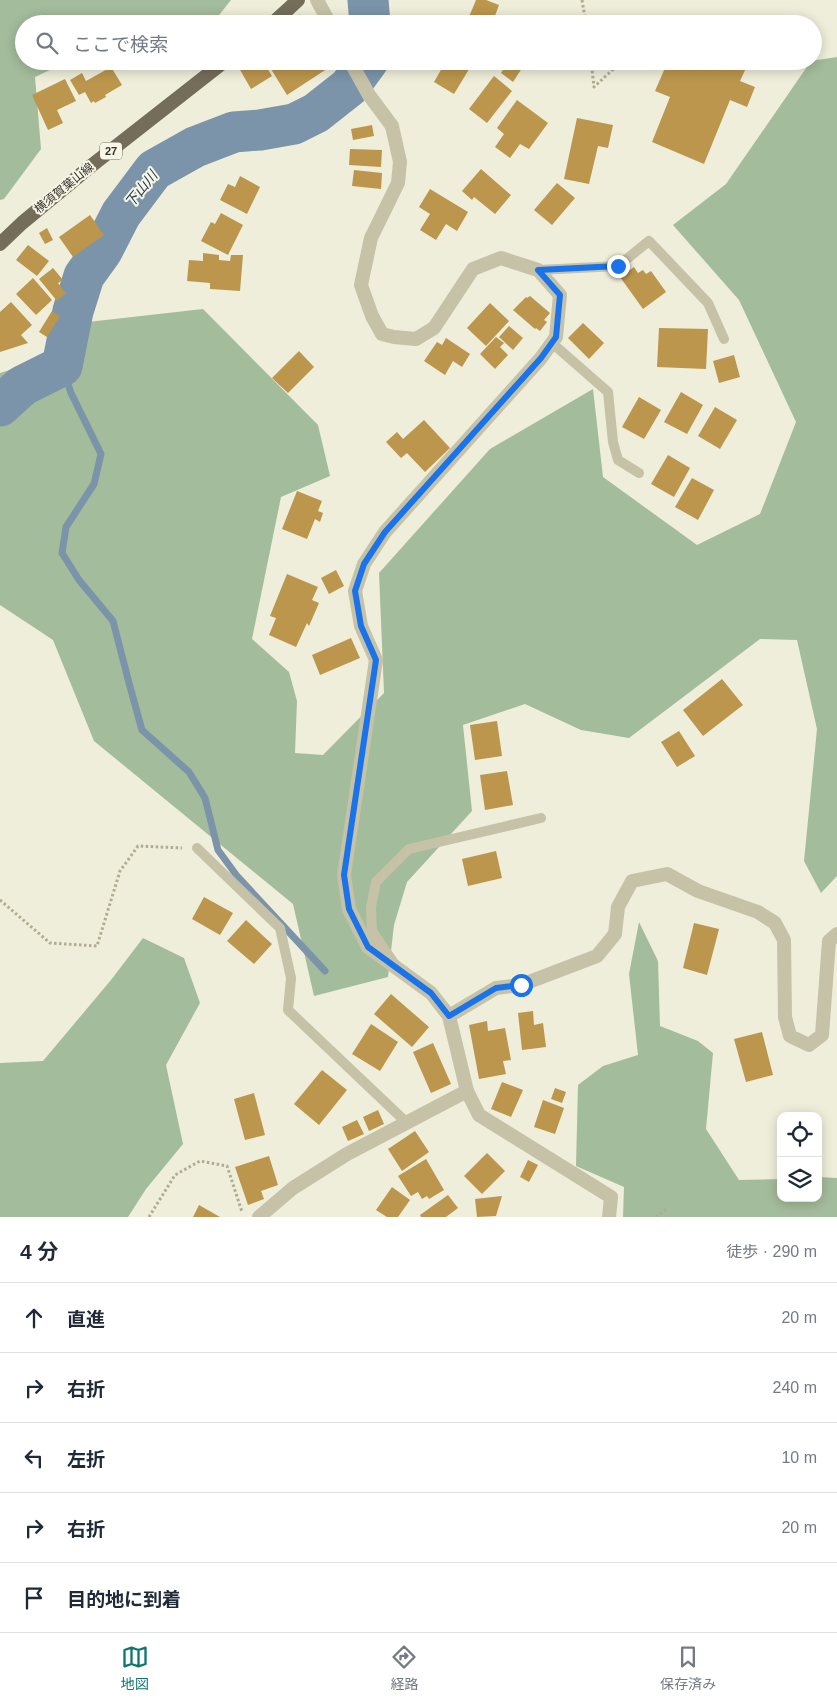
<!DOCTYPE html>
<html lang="ja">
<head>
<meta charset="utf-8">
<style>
	body { margin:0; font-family:Helvetica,"Noto Sans JP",sans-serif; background:#f2f2f3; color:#1f2937 }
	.controls { position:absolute; right:15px; bottom:15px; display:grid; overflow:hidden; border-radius:10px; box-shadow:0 2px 12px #0003 }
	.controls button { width:45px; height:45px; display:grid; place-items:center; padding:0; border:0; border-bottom:1px solid #e0e1e3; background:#fff; color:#1f2937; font:25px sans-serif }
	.stop { position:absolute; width:15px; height:15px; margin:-11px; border:4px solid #1a73e8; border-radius:50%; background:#fff }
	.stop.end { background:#1a73e8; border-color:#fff; box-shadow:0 1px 5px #0008 }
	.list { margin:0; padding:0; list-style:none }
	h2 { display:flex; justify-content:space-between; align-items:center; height:65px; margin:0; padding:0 20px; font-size:21px }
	h2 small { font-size:16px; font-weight:400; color:#747a83 }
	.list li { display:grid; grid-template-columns:32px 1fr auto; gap:15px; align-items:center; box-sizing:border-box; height:70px; padding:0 20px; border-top:1px solid #e0e1e3 }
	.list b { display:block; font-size:19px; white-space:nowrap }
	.list em { font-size:16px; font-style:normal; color:#747a83 }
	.icon { flex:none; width:28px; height:28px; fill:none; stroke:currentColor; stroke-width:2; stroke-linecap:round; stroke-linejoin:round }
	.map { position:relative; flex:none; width:837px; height:1217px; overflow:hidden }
	.search { position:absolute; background:#fff; box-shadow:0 2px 12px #0003; left:15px; right:15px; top:15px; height:55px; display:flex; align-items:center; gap:12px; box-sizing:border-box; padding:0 18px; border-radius:28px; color:#747a83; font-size:19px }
	.sheet { height:415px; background:#fff }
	nav { display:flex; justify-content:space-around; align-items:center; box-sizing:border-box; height:70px; border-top:1px solid #e0e1e3; background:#fff; font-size:14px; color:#747a83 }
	nav a { display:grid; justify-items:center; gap:2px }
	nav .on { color:#0f766e }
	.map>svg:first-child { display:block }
	.green { fill:#a3bc9b }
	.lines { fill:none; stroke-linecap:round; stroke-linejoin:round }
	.stream { stroke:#7b94a9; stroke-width:7 }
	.river { stroke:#7b94a9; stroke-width:41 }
	.building { fill:#bb964c }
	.path { stroke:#b1ac91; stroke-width:3; stroke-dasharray:2.5 2.5; stroke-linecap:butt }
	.service { stroke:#c5c2a7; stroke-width:10 }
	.minor { stroke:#c5c2a7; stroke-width:14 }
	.primary { stroke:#736d59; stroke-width:14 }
	.route { stroke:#1a73e8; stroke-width:6 }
	.labels { text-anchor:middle; stroke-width:4; stroke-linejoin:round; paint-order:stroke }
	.shield { fill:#f7f6e6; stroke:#6e6b60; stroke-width:1 }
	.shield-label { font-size:11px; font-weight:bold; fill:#333027 }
	.street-label { font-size:12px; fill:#333027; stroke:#f7f6e6 }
	.water-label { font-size:14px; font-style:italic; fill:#203950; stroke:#f7f6e6 }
</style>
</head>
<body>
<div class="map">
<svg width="837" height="1217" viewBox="0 0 837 1217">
	<rect width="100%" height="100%" fill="#efeeda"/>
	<g class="green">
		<polygon points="0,0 231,0 212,24 24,24 24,61 69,61 35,77 41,149 4,199 0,200"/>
		<polygon points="837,57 837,876 821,893 804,861 817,729 797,640 760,639 629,738 581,730 525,704 463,725 472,811 407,882 394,925 388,977 314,996 293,904 94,741 53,640 0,605 0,373 48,358 88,322 203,309 318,425 330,476 281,497 252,639 289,672 297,701 295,753 323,755 384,693 379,573 490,449 593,389 603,477 697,545 760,514 796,422 739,300 673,225 726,184 811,61"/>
		<polygon points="639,922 658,961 660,1026 698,1041 713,1053 706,1129 739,1180 781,1179 781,1198 818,1198 818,1177 837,1178 837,1217 623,1217 624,1187 576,1166 578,1085 603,1066 638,1055 629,974"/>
		<polygon points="143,938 184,958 200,1003 166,1065 183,1144 146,1189 128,1217 0,1217 0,1063 43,1061 111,980"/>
	</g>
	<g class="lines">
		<polyline class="stream" points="62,366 71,393 101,454 94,484 66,527 62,553 79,580 113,621 129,683 142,730 189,772 205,798 218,850 237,876 325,971"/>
		<g class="river">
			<polyline points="368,0 370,24"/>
			<polyline points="0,406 22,386 62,366 73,311 84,276 102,251 121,214 154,170 195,147 234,132 260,130 294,124 316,113 349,87 368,61"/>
		</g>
	</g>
	<g class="building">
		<polygon points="476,0 486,0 499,5 492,24 466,24"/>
		<polygon points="249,61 263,61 272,76 251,89 239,68"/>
		<polygon points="266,61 339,61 287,95"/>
		<polygon points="446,61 474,61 454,94 434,82"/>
		<polygon points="508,61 526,62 513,82 501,73"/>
		<polygon points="668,61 736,61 747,66 740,81 755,87 747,107 730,100 704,164 652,142 670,97 655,91"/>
		<polygon points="111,67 122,85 105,95 106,97 95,103 94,101 91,103 85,92 79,95 70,80 82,73 86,81"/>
		<polygon points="494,76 512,91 487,123 469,109"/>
		<polygon points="65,79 76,101 57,110 63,123 48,130 32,95"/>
		<polygon points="517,100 548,123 529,149 520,144 510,158 495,147 504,134 497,128"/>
		<polygon points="577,118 613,125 608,148 598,146 589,184 564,179"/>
		<polygon points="372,125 374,136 353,140 351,129"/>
		<polygon points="350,149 382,150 381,167 349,165"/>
		<polygon points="481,169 511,195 495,214 474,197 472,200 462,191"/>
		<polygon points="354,170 382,173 381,189 352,186"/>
		<polygon points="240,176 260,187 247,214 220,200 228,184 235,187"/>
		<polygon points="557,183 575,198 552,225 534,210"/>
		<polygon points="430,189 468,212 457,231 446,224 436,240 420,230 430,214 419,207"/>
		<polygon points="221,213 243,225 228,255 201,241 211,222 215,224"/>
		<polygon points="90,215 104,235 73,257 59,237"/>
		<polygon points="47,228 53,240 45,244 39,233"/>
		<polygon points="28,245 49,261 37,276 16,260"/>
		<polygon points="203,253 219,255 219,260 230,261 231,255 243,255 240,291 210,289 210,283 187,281 189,260 203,261"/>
		<polygon points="634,267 638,273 643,270 646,274 651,271 666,292 643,309 620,277"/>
		<polygon points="53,268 63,280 58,283 66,293 57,301 39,279"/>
		<polygon points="33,278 52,300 36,315 16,294"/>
		<polygon points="530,296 550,313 544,320 547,322 540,331 536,328 535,329 513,310 526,297 527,298"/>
		<polygon points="11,302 32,325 21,335 28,343 0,352 0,312"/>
		<polygon points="490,303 509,321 486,346 467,328"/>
		<polygon points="52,311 60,316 47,337 39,332"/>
		<polygon points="583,323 604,343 589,359 568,338"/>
		<polygon points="509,326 523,338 513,350 499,337"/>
		<polygon points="659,328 708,329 706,369 657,367"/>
		<polygon points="496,337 504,343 500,347 508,355 495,369 480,354"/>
		<polygon points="446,338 470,354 462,367 453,361 445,375 424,361 437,342 442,345"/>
		<polygon points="299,351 314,367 288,393 272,378"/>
		<polygon points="734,355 740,377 719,383 713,361"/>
		<polygon points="681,392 703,405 687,434 664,422"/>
		<polygon points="639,397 661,410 644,439 622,427"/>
		<polygon points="715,407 737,420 720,449 698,436"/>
		<polygon points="424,420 450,448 425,472 407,453 401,458 386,442 397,432 403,439"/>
		<polygon points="668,455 690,468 674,497 651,484"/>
		<polygon points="692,478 714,490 698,520 675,507"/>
		<polygon points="297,491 322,501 318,511 323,513 320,522 315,519 307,539 282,529"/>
		<polygon points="336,570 344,586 329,594 321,578"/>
		<polygon points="287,574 318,587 312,600 319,603 309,626 307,623 296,647 269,635 276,618 270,616"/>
		<polygon points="351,638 360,658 320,675 312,655"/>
		<polygon points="722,679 743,705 703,736 683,710"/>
		<polygon points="497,721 502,756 475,760 470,725"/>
		<polygon points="679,731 695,756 677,767 661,742"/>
		<polygon points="507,771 513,805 485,810 480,775"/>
		<polygon points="496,851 502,878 468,886 462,859"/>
		<polygon points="204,897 233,913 220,935 192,919"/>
		<polygon points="246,920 272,944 254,964 227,941"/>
		<polygon points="694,923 719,929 707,975 683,968"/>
		<polygon points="391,994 429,1027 412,1047 374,1014"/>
		<polygon points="533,1011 534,1025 543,1023 546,1047 522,1050 518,1013"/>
		<polygon points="487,1021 488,1031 505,1028 511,1060 503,1061 506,1074 479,1079 469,1025"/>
		<polygon points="371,1024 398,1042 380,1071 352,1054"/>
		<polygon points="762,1032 773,1075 746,1082 734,1039"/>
		<polygon points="433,1043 451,1084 431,1093 413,1052"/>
		<polygon points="322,1070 347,1090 319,1125 294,1104"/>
		<polygon points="502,1082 523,1090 511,1117 491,1109"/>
		<polygon points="555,1088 566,1092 562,1103 551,1099"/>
		<polygon points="254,1093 265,1135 245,1140 234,1099"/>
		<polygon points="543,1100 564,1108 555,1134 534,1127"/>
		<polygon points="378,1110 384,1124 369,1131 363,1117"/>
		<polygon points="357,1120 364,1134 348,1141 342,1127"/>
		<polygon points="415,1131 429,1152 402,1171 388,1149"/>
		<polygon points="487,1153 505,1171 482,1194 464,1176"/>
		<polygon points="269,1156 278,1185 261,1191 264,1199 248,1205 235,1167"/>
		<polygon points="426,1159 444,1190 429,1199 427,1196 422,1199 418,1192 411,1196 398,1176"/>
		<polygon points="528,1160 538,1165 529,1182 520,1177"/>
		<polygon points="392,1187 410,1200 398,1217 387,1217 376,1210"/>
		<polygon points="448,1195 458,1208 446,1217 421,1217 420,1215"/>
		<polygon points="502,1196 496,1216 477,1217 475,1199"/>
		<polygon points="199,1205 220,1217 193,1217"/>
	</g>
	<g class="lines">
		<g class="path">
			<polyline points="582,0 586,24"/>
			<polyline points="591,61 594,87 622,61"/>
			<polyline points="0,900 50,943 97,946 120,871 138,846 182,848"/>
			<polyline points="149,1217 175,1175 200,1161 227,1166 242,1212"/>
			<polyline points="656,1217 666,1209"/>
		</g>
		<g class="service">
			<polyline points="538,270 618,266 649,241 708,303 724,339"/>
			<polyline points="552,343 608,392 613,442 618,460 639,473"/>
			<polyline points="197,848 280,928 291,978 288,1010 406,1122"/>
			<polyline points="394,963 372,931 371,907 376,882 409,849 541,818"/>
		</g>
		<g class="minor">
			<polyline points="317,0 330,24"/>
			<polyline points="350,61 369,95 392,126 400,162 398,183 371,238 361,285 372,316 382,334 394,337 416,339 434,328 473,269 501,258 538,270 560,295 556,337 541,358 385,532 364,564 355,591 361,626 376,660 344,875 349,909 368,947 431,993 449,1016 467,1091 479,1115 611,1197 609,1217"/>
			<polyline points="449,1016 496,988 521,985 597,956 615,934 618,907 632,881 667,874 698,891 758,912 775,923 784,940 785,1017 790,1036 809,1045 822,1035 829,941 837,934"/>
			<polyline points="259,1217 293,1188 347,1154 467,1091"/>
		</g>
		<g class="primary">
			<polyline points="272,24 298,0"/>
			<polyline points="0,244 22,223 91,166 225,61"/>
		</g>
	</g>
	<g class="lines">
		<polyline class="route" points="521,985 496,988 449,1016 431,993 368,947 349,909 344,875 376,660 361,626 355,591 364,564 385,532 541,358 556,337 560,295 538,270 618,266"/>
	</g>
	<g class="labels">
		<rect class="shield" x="100" y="142.5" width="22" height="17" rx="4"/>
		<g class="shield-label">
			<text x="111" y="155">27</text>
		</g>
		<g class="street-label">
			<text transform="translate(64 188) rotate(-39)" y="4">横須賀葉山線</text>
		</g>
		<g class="water-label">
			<text transform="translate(141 189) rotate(-51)" y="5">下山川</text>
		</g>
	</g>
</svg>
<div class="controls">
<button><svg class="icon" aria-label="locate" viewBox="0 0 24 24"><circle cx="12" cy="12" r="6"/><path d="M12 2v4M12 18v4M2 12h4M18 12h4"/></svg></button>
<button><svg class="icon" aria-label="layers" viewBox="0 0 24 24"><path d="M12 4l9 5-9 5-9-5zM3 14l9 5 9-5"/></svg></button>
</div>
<div class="stop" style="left:521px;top:985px"></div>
<div class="stop end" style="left:618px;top:266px"></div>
<div class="search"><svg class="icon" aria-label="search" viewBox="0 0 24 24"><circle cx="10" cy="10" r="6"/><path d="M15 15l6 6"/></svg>ここで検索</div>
</div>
<section class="sheet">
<h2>4 分<small>徒歩 · 290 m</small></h2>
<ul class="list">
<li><svg class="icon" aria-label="ahead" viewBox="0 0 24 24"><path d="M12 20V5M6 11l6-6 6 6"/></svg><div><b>直進</b></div><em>20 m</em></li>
<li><svg class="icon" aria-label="right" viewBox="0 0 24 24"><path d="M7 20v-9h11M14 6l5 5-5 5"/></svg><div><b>右折</b></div><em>240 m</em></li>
<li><svg class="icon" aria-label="left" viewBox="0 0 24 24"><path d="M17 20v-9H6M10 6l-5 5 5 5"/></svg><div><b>左折</b></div><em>10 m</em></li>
<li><svg class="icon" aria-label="right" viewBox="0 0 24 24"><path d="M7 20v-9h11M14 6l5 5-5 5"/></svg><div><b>右折</b></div><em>20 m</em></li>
<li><svg class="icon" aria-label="arrive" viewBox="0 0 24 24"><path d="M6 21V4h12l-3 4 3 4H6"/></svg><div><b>目的地に到着</b></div></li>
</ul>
</section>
<nav>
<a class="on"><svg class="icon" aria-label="map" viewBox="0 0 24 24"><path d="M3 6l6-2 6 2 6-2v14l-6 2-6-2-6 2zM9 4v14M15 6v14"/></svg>地図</a>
<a><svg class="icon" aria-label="directions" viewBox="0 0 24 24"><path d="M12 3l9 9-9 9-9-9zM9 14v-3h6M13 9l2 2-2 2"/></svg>経路</a>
<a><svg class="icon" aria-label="saved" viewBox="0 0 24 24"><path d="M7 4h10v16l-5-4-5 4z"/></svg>保存済み</a>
</nav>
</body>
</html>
